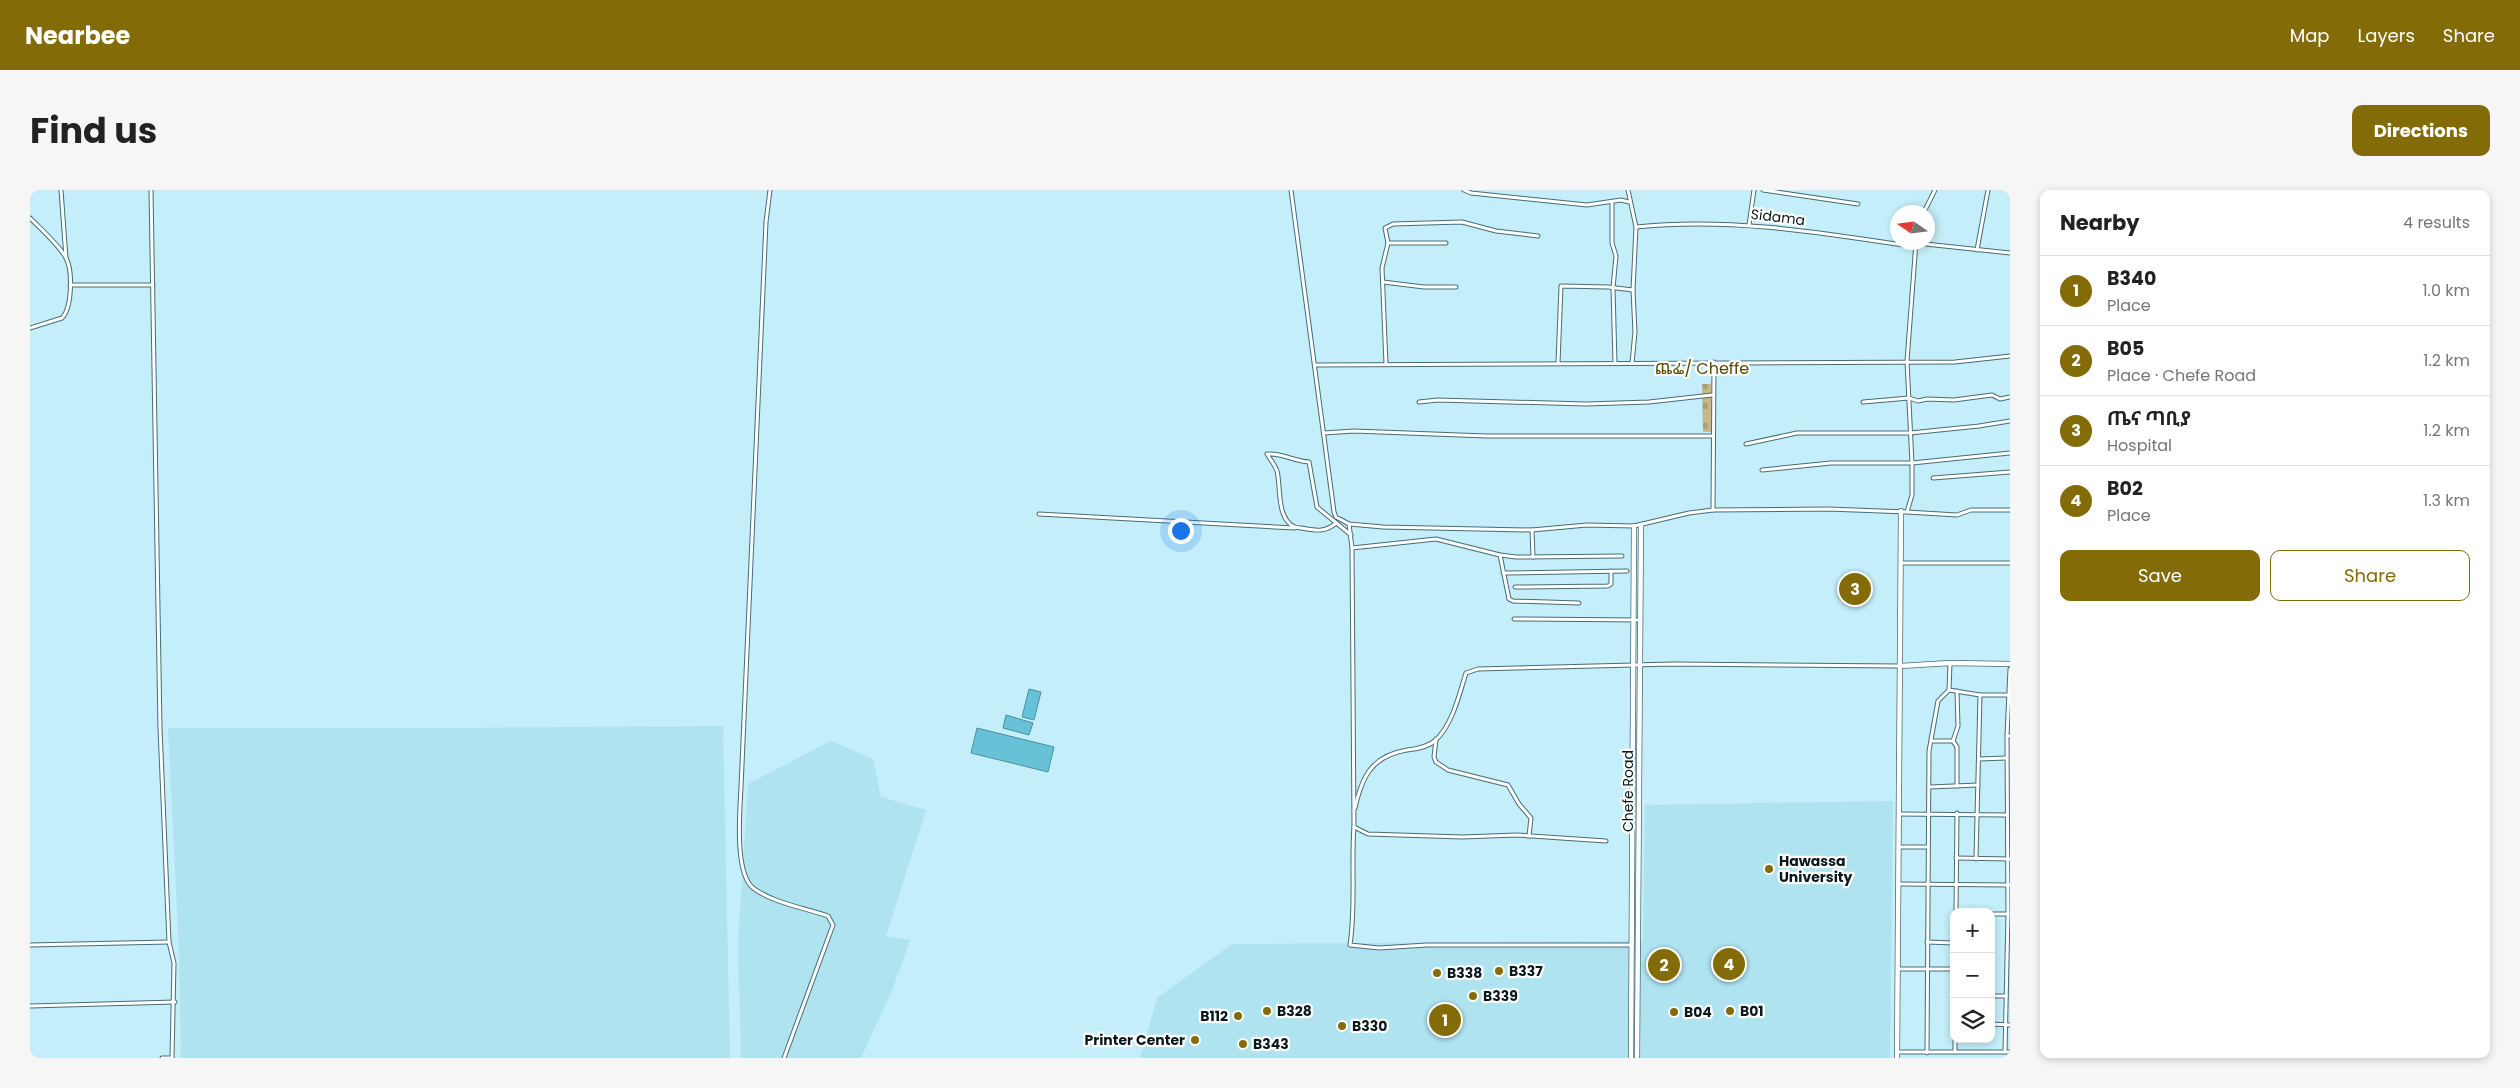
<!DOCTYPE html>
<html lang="en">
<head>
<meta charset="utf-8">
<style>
	body { margin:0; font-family:Poppins,"Noto Sans Ethiopic",sans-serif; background:#f6f6f6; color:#222 }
	.controls { position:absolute; right:15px; bottom:15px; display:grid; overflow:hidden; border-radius:10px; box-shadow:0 2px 8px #0003 }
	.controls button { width:45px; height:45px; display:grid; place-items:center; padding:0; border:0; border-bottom:1px solid #e0e0e0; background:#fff; color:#222; font:25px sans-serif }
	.compass { position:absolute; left:1860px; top:15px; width:45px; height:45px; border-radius:50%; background:#fff; box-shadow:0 2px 8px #0003; rotate:283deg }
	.you { position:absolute; left:1150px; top:340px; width:18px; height:18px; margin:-12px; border:4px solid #fff; border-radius:50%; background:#1a73e8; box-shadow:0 0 0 8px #1a73e833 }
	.badge { display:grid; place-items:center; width:32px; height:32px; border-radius:50%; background:#836c08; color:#fff; font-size:16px; font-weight:700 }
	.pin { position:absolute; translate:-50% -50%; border:2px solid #fff; box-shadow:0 1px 5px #0006 }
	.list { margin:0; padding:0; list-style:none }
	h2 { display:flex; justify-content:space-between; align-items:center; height:65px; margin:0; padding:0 20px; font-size:21px }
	h2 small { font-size:16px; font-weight:400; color:#767676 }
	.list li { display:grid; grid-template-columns:32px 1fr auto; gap:15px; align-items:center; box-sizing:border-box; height:70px; padding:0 20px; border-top:1px solid #e0e0e0 }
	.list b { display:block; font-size:19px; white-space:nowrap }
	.list p { margin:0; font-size:16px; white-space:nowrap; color:#767676 }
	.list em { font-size:16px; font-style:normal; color:#767676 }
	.actions { display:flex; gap:10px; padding:15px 20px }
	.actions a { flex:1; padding:11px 0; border:1px solid #836c08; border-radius:10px; text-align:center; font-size:18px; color:#836c08 }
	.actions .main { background:#836c08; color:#fff }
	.icon { flex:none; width:28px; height:28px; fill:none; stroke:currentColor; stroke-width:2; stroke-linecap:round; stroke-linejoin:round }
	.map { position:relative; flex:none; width:1980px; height:868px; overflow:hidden; border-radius:10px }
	header { display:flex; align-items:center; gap:30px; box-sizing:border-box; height:70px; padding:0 25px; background:#836c08; color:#fff }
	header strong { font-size:24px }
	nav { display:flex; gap:28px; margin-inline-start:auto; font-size:18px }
	.intro { display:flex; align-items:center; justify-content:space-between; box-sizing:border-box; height:120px; padding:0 30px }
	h1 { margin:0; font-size:35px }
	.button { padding:12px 22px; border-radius:10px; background:#836c08; color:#fff; font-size:18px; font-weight:700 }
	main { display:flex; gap:30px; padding:0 30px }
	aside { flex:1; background:#fff; border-radius:10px; box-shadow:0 2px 8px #0003 }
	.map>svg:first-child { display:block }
	.built { fill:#afe3f0 }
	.cemetery { fill:url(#cemetery-stones) }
	.water { fill:#68c2d7; stroke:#4b8f9f }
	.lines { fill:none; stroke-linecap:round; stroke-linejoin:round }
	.street-casing { stroke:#466c76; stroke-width:5 }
	.secondary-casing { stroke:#466c76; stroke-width:6 }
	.street { stroke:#fff; stroke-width:3 }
	.secondary { stroke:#fff; stroke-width:4.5 }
	.poi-dot { fill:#836c08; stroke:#fff; stroke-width:2 }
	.labels { text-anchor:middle; stroke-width:4.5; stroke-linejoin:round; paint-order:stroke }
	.street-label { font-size:14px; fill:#08171b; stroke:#fff }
	.poi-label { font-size:14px; font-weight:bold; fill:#08171b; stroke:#fff; text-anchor:start }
	.quarter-label { font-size:16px; fill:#584806; stroke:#fff }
</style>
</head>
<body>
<header>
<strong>Nearbee</strong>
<nav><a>Map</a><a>Layers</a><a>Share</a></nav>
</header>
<div class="intro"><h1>Find us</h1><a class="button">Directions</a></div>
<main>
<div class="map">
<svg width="1980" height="868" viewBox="0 0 1980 868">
	<defs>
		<pattern id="cemetery-stones" width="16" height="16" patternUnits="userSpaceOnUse" patternTransform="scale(1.25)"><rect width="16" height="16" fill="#c5b787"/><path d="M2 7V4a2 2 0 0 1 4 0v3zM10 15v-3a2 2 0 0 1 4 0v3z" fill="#a89d74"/></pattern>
	</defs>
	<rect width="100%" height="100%" fill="#c4eef9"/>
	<g class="built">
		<polygon points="693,536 700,868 151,868 149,763 138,538 409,538"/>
		<polygon points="801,551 843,569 851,607 896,620 856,746 880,750 863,798 831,868 711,868 708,753 718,594"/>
		<polygon points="1863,611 1860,868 1110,868 1127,808 1202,754 1613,751 1615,615"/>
	</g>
	<polygon class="cemetery" points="1672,194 1681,194 1681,242 1673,242"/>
	<g class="water">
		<polygon points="999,499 1011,502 1004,530 992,527"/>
		<polygon points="976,525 1003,533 999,545 973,538"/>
		<polygon points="947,538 1024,557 1018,582 941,563"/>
	</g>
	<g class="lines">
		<g class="street-casing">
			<g id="street">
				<polyline points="31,0 36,68"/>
				<polyline points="121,0 130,538 139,752 144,773 142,868"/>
				<path d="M740,0L736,32L711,597C710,620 704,682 723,698C743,713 775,718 798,726L803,735L754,868"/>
				<polyline points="1261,0 1304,322 1306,327 1319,334 1353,337 1502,340 1557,335 1604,336 1659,323 1683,320 1798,319 1877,322 1882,305 1882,273 1877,171 1886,52"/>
				<polyline points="1434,0 1441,3 1557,15 1591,10 1599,12"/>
				<polyline points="1598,0 1606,37 1603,100 1605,142 1602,173"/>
				<polyline points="1733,0 1828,14"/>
				<polyline points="1582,13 1582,53 1586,66 1583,98 1585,173"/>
				<polyline points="1894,22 1905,0"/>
				<path d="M0,28C10,38 30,56 36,68C43,81 42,118 32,128L0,138"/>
				<polyline points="1719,35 1724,0"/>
				<path d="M1606,37C1699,27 1794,43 1886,57"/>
				<polyline points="1358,53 1355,38 1363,34 1432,32 1466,41 1508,46"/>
				<polyline points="1886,53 1980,63"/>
				<polyline points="1947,60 1958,0"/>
				<polyline points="1353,92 1394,97 1426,97"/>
				<polyline points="40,95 123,95"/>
				<polyline points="1528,173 1531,96 1578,97 1603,100"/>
				<polyline points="1356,174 1352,78 1358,53 1416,53"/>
				<polyline points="1285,175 1925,172 1980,166"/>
				<polyline points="1389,212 1408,210 1556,214 1619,212 1682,205"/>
				<polyline points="1833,212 1879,208 1888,211 1897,209 1924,210 1962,205 1970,209 1980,207"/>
				<polyline points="1294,243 1324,241 1456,246 1683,246"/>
				<polyline points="1716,254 1767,243 1880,243 1949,236 1980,231"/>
				<polyline points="1732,280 1801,273 1882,273 1980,263"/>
				<polyline points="1903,288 1980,282"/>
				<polyline points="1683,320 1684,172"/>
				<polyline points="1877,322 1927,325 1941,320 1980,320"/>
				<polyline points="1009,324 1265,338"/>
				<path d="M1305,334C1296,341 1288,341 1277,339C1273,338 1268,338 1265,337C1246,330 1251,295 1247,281C1245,275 1240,269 1237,264C1253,263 1263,271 1279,272L1287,317L1321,345"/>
				<path d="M1319,334L1322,358L1324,636C1321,676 1326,715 1320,755L1349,758L1397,755H1601"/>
				<polyline points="1502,340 1503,367"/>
				<polyline points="1322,358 1406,349 1470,365 1486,367 1592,366"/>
				<polyline points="1470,365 1479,409 1483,411 1549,413"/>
				<polyline points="1871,373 1980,373"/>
				<polyline points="1473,383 1597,381"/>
				<polyline points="1485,397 1578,396 1581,394 1581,381"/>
				<polyline points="1484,429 1610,430"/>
				<polyline points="1919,500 1950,505 1946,669"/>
				<polyline points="1950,505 1979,505"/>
				<polyline points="1977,546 1980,479"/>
				<polyline points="1406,549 1404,567 1406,572 1418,580 1478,595 1489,614 1501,628 1499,646"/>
				<polyline points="1902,551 1923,551"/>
				<polyline points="1923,551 1928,536 1927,501"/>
				<polyline points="1923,551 1927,557 1927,596"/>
				<polyline points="1949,569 1977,568"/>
				<polyline points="1899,597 1948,595"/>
				<path d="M1325,618C1332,586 1342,566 1377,560C1388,559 1398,557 1406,550C1423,533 1429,505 1436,483L1448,479L1644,474L1870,476"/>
				<polyline points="1869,624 1977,625"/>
				<polyline points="1324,637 1338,644 1432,647 1487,645 1576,651"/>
				<polyline points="1869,657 1898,657"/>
				<polyline points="1926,668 1980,669"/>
				<polyline points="1869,694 1980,695"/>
				<polyline points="1926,722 1927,623"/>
				<polyline points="1961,724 1978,724"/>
				<polyline points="1897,752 1924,753"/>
				<polyline points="0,755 139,752"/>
				<polyline points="1868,779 1924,779"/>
				<polyline points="1961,806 1976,806"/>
				<polyline points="0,816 145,812"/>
				<polyline points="1961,834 1980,835"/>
				<polyline points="1867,862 1980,862"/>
				<polyline points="1925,862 1925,849"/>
				<polyline points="1975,862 1978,724 1977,546 1980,546"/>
				<polyline points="1897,863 1899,561 1908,511 1919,500 1920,473"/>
				<polyline points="132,868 142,868"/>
			</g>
		</g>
		<g class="secondary-casing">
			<g id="secondary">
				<polyline points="1870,476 1920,473 1980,474"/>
				<polyline points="1601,868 1604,336"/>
				<polyline points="1607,868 1611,335"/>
				<polyline points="1867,868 1871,321"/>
			</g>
		</g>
		<use href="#street" class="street"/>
		<use href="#secondary" class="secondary"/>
	</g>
	<g class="poi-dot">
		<circle cx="1739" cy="679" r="5"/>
		<circle cx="1469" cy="781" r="5"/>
		<circle cx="1407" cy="783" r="5"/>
		<circle cx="1443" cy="806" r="5"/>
		<circle cx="1237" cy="821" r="5"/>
		<circle cx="1700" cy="821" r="5"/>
		<circle cx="1644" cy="822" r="5"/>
		<circle cx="1208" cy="826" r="5"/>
		<circle cx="1312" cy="836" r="5"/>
		<circle cx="1165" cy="850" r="5"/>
		<circle cx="1213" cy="854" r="5"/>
	</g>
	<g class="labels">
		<g class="street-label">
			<text transform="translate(1748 27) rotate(7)" y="5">Sidama</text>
			<text transform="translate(1598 601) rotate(-90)" y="5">Chefe Road</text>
		</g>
		<g class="poi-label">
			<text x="1749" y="676">Hawassa<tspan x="1749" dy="16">University</tspan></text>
			<text x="1479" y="786">B337</text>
			<text x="1417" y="788">B338</text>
			<text x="1453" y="811">B339</text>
			<text x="1247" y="826">B328</text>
			<text x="1710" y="826">B01</text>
			<text x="1654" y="827">B04</text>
			<text x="1198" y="831" text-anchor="end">B112</text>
			<text x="1322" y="841">B330</text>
			<text x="1155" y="855" text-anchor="end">Printer Center</text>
			<text x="1223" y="859">B343</text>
		</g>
		<g class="quarter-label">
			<text x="1672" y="184">ጨፌ/ Cheffe</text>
		</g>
	</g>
</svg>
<div class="controls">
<button>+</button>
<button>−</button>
<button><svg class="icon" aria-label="layers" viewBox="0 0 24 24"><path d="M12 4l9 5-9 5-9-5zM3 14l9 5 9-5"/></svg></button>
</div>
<svg class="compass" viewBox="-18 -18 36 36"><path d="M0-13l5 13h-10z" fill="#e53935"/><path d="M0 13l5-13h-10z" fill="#767676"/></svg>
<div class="you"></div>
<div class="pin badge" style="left:1415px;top:830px">1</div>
<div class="pin badge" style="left:1634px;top:775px">2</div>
<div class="pin badge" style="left:1825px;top:399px">3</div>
<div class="pin badge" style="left:1699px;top:774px">4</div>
</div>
<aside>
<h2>Nearby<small>4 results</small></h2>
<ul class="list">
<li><span class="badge">1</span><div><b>B340</b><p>Place</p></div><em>1.0 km</em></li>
<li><span class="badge">2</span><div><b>B05</b><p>Place · Chefe Road</p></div><em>1.2 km</em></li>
<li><span class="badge">3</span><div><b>ጤና ጣቢያ</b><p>Hospital</p></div><em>1.2 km</em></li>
<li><span class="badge">4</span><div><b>B02</b><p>Place</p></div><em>1.3 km</em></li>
</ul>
<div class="actions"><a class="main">Save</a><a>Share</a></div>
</aside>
</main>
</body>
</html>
